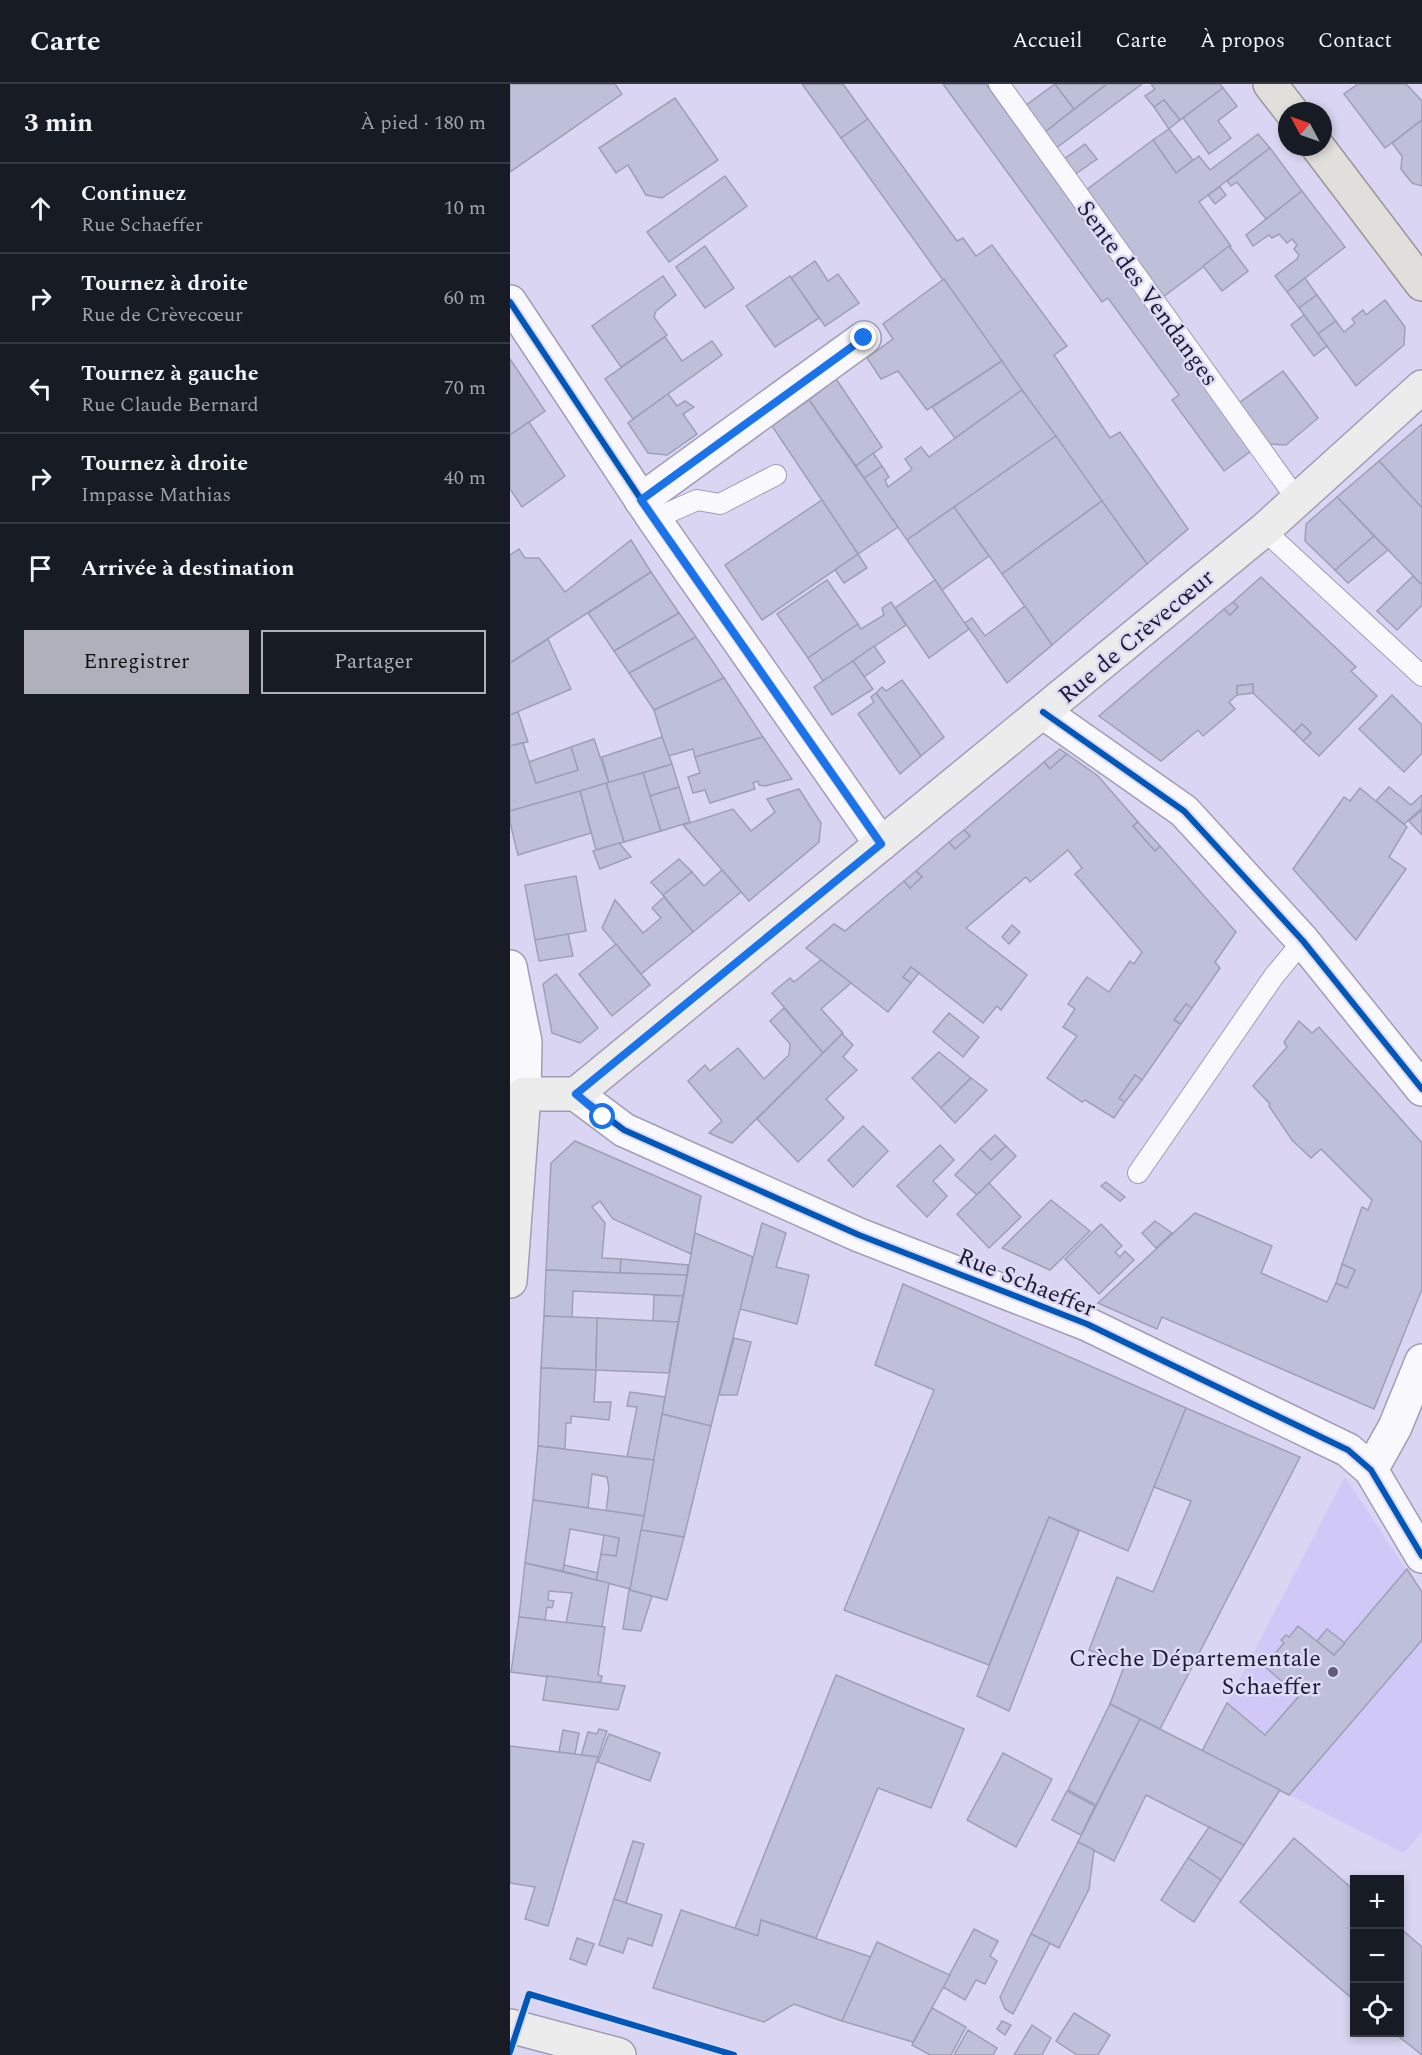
<!DOCTYPE html>
<html lang="fr">
<head>
<meta charset="utf-8">
<style>
	body { margin:0; font-family:Spectral,serif; background:#20242c; color:#f1f3f6 }
	.controls { position:absolute; right:18px; bottom:18px; display:grid; overflow:hidden; border-radius:0px; box-shadow:0 3px 9px #0003 }
	.controls button { width:54px; height:54px; display:grid; place-items:center; padding:0; border:0; border-bottom:2px solid #363941; background:#171b24; color:#f1f3f6; font:30px sans-serif }
	.compass { position:absolute; left:768px; top:18px; width:54px; height:54px; border-radius:50%; background:#171b24; box-shadow:0 3px 9px #0003; rotate:311deg }
	.stop { position:absolute; width:18px; height:18px; margin:-14px; border:4px solid #1a73e8; border-radius:50%; background:#fff }
	.stop.end { background:#1a73e8; border-color:#fff; box-shadow:0 2px 6px #0008 }
	.list { margin:0; padding:0; list-style:none }
	h2 { display:flex; justify-content:space-between; align-items:center; height:78px; margin:0; padding:0 24px; font-size:26px }
	h2 small { font-size:20px; font-weight:400; color:#9ea1a6 }
	.list li { display:grid; grid-template-columns:39px 1fr auto; gap:18px; align-items:center; box-sizing:border-box; height:90px; padding:0 24px; border-top:2px solid #363941 }
	.list b { display:block; font-size:22px; white-space:nowrap }
	.list p { margin:0; font-size:20px; white-space:nowrap; color:#9ea1a6 }
	.list em { font-size:20px; font-style:normal; color:#9ea1a6 }
	.actions { display:flex; gap:12px; padding:18px 24px }
	.actions a { flex:1; padding:14px 0; border:2px solid #b0b0bd; border-radius:0px; text-align:center; font-size:21px; color:#b0b0bd }
	.actions .main { background:#b0b0bd; color:#111 }
	.icon { flex:none; width:33px; height:33px; fill:none; stroke:currentColor; stroke-width:2; stroke-linecap:round; stroke-linejoin:round }
	.map { position:relative; flex:none; width:912px; height:1971px; overflow:hidden }
	header { display:flex; align-items:center; gap:36px; box-sizing:border-box; height:84px; padding:0 30px; background:#171b24; border-bottom:2px solid #363941 }
	header strong { font-size:28px }
	nav { display:flex; gap:33px; margin-inline-start:auto; font-size:21px }
	main { display:flex }
	aside { flex:1; background:#171b24 }
	.map>svg:first-child { display:block }
	.built { fill:#d0c9f7 }
	.building { fill:#bec0d9; stroke:#9e9fb7; stroke-width:1.5 }
	.lines { fill:none; stroke-linecap:round; stroke-linejoin:round }
	.service-casing { stroke:#a19db6; stroke-width:22 }
	.minor-casing { stroke:#a19db6; stroke-width:36 }
	.secondary-casing { stroke:#a19db6; stroke-width:36 }
	.primary-casing { stroke:#989697; stroke-width:36 }
	.service { stroke:#f9f9fd; stroke-width:20 }
	.minor { stroke:#f9f9fd; stroke-width:33 }
	.secondary { stroke:#edeced; stroke-width:33 }
	.primary { stroke:#e0dfdc; stroke-width:33 }
	.cycleway-casing { stroke:#dddaf5; stroke-width:10 }
	.cycleway { stroke:#0057b8; stroke-width:6 }
	.route { stroke:#1a73e8; stroke-width:8 }
	.poi-dot { fill:#615d77; stroke:#dddaf5; stroke-width:2 }
	.labels { text-anchor:middle; stroke-width:5; stroke-linejoin:round; paint-order:stroke }
	.street-label { font-size:24px; fill:#211c35; stroke:#dddaf5 }
	.poi-label { font-size:24px; fill:#211c35; stroke:#dddaf5; text-anchor:end }
</style>
</head>
<body>
<header>
<strong>Carte</strong>
<nav><a>Accueil</a><a>Carte</a><a>À propos</a><a>Contact</a></nav>
</header>
<main>
<aside>
<h2>3 min<small>À pied · 180 m</small></h2>
<ul class="list">
<li><svg class="icon" aria-label="ahead" viewBox="0 0 24 24"><path d="M12 20V5M6 11l6-6 6 6"/></svg><div><b>Continuez</b><p>Rue Schaeffer</p></div><em>10 m</em></li>
<li><svg class="icon" aria-label="right" viewBox="0 0 24 24"><path d="M7 20v-9h11M14 6l5 5-5 5"/></svg><div><b>Tournez à droite</b><p>Rue de Crèvecœur</p></div><em>60 m</em></li>
<li><svg class="icon" aria-label="left" viewBox="0 0 24 24"><path d="M17 20v-9H6M10 6l-5 5 5 5"/></svg><div><b>Tournez à gauche</b><p>Rue Claude Bernard</p></div><em>70 m</em></li>
<li><svg class="icon" aria-label="right" viewBox="0 0 24 24"><path d="M7 20v-9h11M14 6l5 5-5 5"/></svg><div><b>Tournez à droite</b><p>Impasse Mathias</p></div><em>40 m</em></li>
<li><svg class="icon" aria-label="arrive" viewBox="0 0 24 24"><path d="M6 21V4h12l-3 4 3 4H6"/></svg><div><b>Arrivée à destination</b></div></li>
</ul>
<div class="actions"><a class="main">Enregistrer</a><a>Partager</a></div>
</aside>
<div class="map">
<svg width="912" height="1971" viewBox="0 0 912 1971">
	<rect width="100%" height="100%" fill="#d9d5f2"/>
	<polygon class="built" points="835,1393 912,1510 912,1748 894,1769 692,1667"/>
	<g class="building">
		<polygon points="0,0 105,0 112,10 0,88"/>
		<polygon points="292,0 333,0 358,35 331,54"/>
		<polygon points="433,0 476,0 741,367 714,387 662,316 669,311 598,214 592,218"/>
		<polygon points="545,0 564,25 535,48 515,22"/>
		<polygon points="545,0 597,0 564,25"/>
		<polygon points="597,0 632,0 545,65 535,48"/>
		<polygon points="641,0 710,0 713,4 670,36 654,16 644,23 635,12 645,5"/>
		<polygon points="848,0 896,0 912,17 912,36 875,64 834,10"/>
		<polygon points="713,4 727,22 708,37 721,54 699,70 673,34"/>
		<polygon points="165,14 208,76 152,114 136,111 118,81 106,89 89,64"/>
		<polygon points="654,16 670,36 659,45 644,23"/>
		<polygon points="358,35 447,157 453,154 466,172 482,161 557,262 544,271 600,354 610,348 678,445 637,480 331,54"/>
		<polygon points="912,36 912,102 902,99 891,85 892,72 882,59"/>
		<polygon points="659,45 683,76 666,89 643,56"/>
		<polygon points="748,50 760,64 689,118 721,162 653,213 575,107 643,56 666,89 689,72 700,86"/>
		<polygon points="575,60 587,75 564,91 553,76"/>
		<polygon points="760,64 792,107 756,135 727,98 721,102 717,97"/>
		<polygon points="215,92 237,122 159,178 137,148"/>
		<polygon points="710,103 716,111 705,120 698,111"/>
		<polygon points="792,107 835,163 777,208 765,192 787,175 789,171 784,165 787,161 782,155 777,159 769,150 762,154 759,151 743,162 736,151"/>
		<polygon points="195,162 224,204 195,224 166,183"/>
		<polygon points="719,162 738,187 712,207 693,182"/>
		<polygon points="305,177 318,197 328,190 349,219 315,242 281,194"/>
		<polygon points="153,192 166,211 146,227 144,233 157,251 111,283 82,242"/>
		<polygon points="280,192 309,234 265,263 236,222"/>
		<polygon points="795,194 807,211 789,224 777,208"/>
		<polygon points="434,195 492,277 417,326 388,287 371,295 357,274 383,255 373,240"/>
		<polygon points="807,211 826,237 808,250 789,224"/>
		<polygon points="875,216 895,243 894,261 846,302 808,250 826,237 834,248 845,239 842,235 853,226 856,231"/>
		<polygon points="794,231 817,262 804,272 781,241"/>
		<polygon points="155,253 172,277 202,257 212,271 123,335 95,295"/>
		<polygon points="0,275 35,327 0,351"/>
		<polygon points="492,277 512,306 445,354 422,323"/>
		<polygon points="773,287 808,334 776,361 758,360 729,319"/>
		<polygon points="326,295 372,363 346,382 299,316"/>
		<polygon points="512,306 546,352 397,456 354,394 372,382 379,393 375,396 378,403 402,385 395,375 411,363 419,373"/>
		<polygon points="158,310 167,322 175,317 184,323 173,330 187,350 157,371 138,369 118,339"/>
		<polygon points="299,316 388,443 348,470 262,342"/>
		<polygon points="19,338 55,392 12,423 0,405 0,351"/>
		<polygon points="912,340 912,424 869,377"/>
		<polygon points="546,352 592,417 492,490 444,423"/>
		<polygon points="363,369 372,382 354,394 346,382"/>
		<polygon points="869,377 912,424 912,501 827,413"/>
		<polygon points="827,413 864,452 825,486 795,457 796,440"/>
		<polygon points="312,416 348,470 252,536 215,481"/>
		<polygon points="592,417 637,480 542,561 492,490"/>
		<polygon points="444,423 479,472 432,506 397,456"/>
		<polygon points="864,452 878,466 838,499 825,486"/>
		<polygon points="121,456 141,488 0,579 0,471 9,465 15,474 29,474 55,508"/>
		<polygon points="348,470 357,484 334,499 325,486"/>
		<polygon points="141,488 169,529 104,567 78,529"/>
		<polygon points="903,492 912,501 912,521 887,546 867,527"/>
		<polygon points="751,493 846,583 841,587 867,612 809,672 793,657 801,649 792,640 784,648 743,609 743,600 727,602 727,611 719,618 725,625 693,652 688,646 651,677 589,632 714,525 720,531 728,523 723,518"/>
		<polygon points="317,496 348,540 298,574 267,530"/>
		<polygon points="425,496 459,545 419,574 385,524"/>
		<polygon points="381,518 396,541 313,597 298,574 348,540 351,545 374,531 372,524"/>
		<polygon points="723,518 728,523 720,531 714,525"/>
		<polygon points="515,522 542,561 497,599 455,539 462,534 475,552"/>
		<polygon points="169,529 186,553 119,589 104,567"/>
		<polygon points="186,553 214,594 144,626 119,589"/>
		<polygon points="38,555 61,605 0,631 0,579"/>
		<polygon points="364,562 375,578 354,593 343,577"/>
		<polygon points="343,577 363,605 322,631 304,603"/>
		<polygon points="214,594 253,653 185,673 183,665 158,672 144,626"/>
		<polygon points="392,596 434,653 411,672 366,609 372,603 376,607"/>
		<polygon points="743,600 743,609 727,611 727,602"/>
		<polygon points="366,609 411,672 390,690 348,630 364,618 361,613"/>
		<polygon points="882,611 912,641 912,669 894,688 849,645"/>
		<polygon points="8,628 18,658 0,662 0,631"/>
		<polygon points="792,640 801,649 793,657 784,648"/>
		<polygon points="152,653 162,680 99,699 92,673"/>
		<polygon points="253,653 282,695 255,702 249,701 248,697 243,699 245,705 200,719 195,706 183,709 178,693 190,689 185,673"/>
		<polygon points="84,655 99,699 0,727 0,662 13,659 26,699 68,686 61,663"/>
		<polygon points="61,663 68,686 26,699 19,678"/>
		<polygon points="550,665 557,670 540,685 534,678"/>
		<polygon points="557,670 588,692 628,738 623,742 645,767 650,762 726,848 705,878 710,884 682,924 676,920 664,936 671,940 632,996 625,991 609,1014 615,1018 604,1034 575,1016 572,1018 537,994 567,952 553,943 565,925 558,920 577,893 599,908 620,877 624,880 632,868 565,790 572,784 558,766 520,798 516,793 456,844 517,891 491,926 487,922 473,939 401,883 393,893 401,899 378,928 296,864 324,840 335,847 394,797 400,804 412,793 406,787 439,758 445,765 460,752 454,746 534,678 540,685"/>
		<polygon points="162,680 169,703 140,712 133,689"/>
		<polygon points="133,689 151,747 114,758 96,699"/>
		<polygon points="96,699 114,758 86,766 70,707"/>
		<polygon points="169,703 180,738 151,747 140,712"/>
		<polygon points="879,703 901,721 912,711 912,724 894,740 866,717"/>
		<polygon points="850,704 897,743 879,773 896,785 846,856 783,785 834,713 840,717"/>
		<polygon points="289,705 311,739 309,758 239,817 173,741 223,725 241,747 265,728 257,715"/>
		<polygon points="70,707 81,749 8,771 0,739 0,727"/>
		<polygon points="912,726 912,751 899,737"/>
		<polygon points="628,738 650,762 645,767 623,742"/>
		<polygon points="454,746 460,752 445,765 439,758"/>
		<polygon points="109,759 121,773 90,785 83,767"/>
		<polygon points="169,775 182,788 153,811 141,798"/>
		<polygon points="212,786 231,808 183,848 153,811 182,788 194,802"/>
		<polygon points="406,787 412,793 400,804 394,797"/>
		<polygon points="66,792 76,847 25,856 15,801"/>
		<polygon points="154,813 183,848 131,890 92,844 105,816 133,849 151,834 142,824"/>
		<polygon points="502,841 510,848 499,860 492,853"/>
		<polygon points="58,850 63,872 29,877 25,856"/>
		<polygon points="106,860 140,901 102,932 69,890"/>
		<polygon points="311,876 341,899 311,925 333,949 313,969 262,909 280,894 284,898"/>
		<polygon points="401,883 409,889 401,899 393,893"/>
		<polygon points="46,890 88,944 70,959 42,949 33,900"/>
		<polygon points="676,920 682,924 671,940 664,936"/>
		<polygon points="274,924 313,969 222,1059 199,1049 212,1037 178,997 195,981 200,987 228,964 254,995 279,971 280,960 260,937"/>
		<polygon points="439,929 469,953 453,973 423,948"/>
		<polygon points="789,937 802,949 809,943 912,1059 912,1205 864,1325 652,1233 647,1245 588,1219 685,1129 762,1162 751,1189 817,1218 826,1199 837,1204 845,1186 832,1180 852,1123 858,1126 862,1116 811,1065 801,1074 782,1056 759,1022 760,1020 743,1002 777,963 774,958"/>
		<polygon points="332,950 343,961 333,973 347,986 316,1015 334,1034 288,1078 247,1035"/>
		<polygon points="429,968 461,994 431,1024 402,994"/>
		<polygon points="625,991 632,996 615,1018 609,1014"/>
		<polygon points="461,994 477,1006 445,1039 431,1024"/>
		<polygon points="353,1042 378,1067 343,1103 318,1076"/>
		<polygon points="485,1051 496,1062 481,1076 470,1065"/>
		<polygon points="65,1057 191,1112 181,1170 103,1135 90,1117 82,1123 95,1139 92,1174 111,1175 110,1189 36,1186 41,1079"/>
		<polygon points="430,1061 444,1076 423,1097 437,1112 417,1133 387,1102"/>
		<polygon points="496,1062 506,1072 467,1111 445,1091 470,1065 481,1076"/>
		<polygon points="596,1098 615,1113 610,1117 591,1102"/>
		<polygon points="479,1099 511,1133 479,1164 447,1130"/>
		<polygon points="541,1116 580,1147 540,1186 492,1164"/>
		<polygon points="645,1137 662,1149 646,1164 632,1149"/>
		<polygon points="252,1139 276,1149 266,1183 299,1191 287,1240 230,1225"/>
		<polygon points="591,1140 612,1162 605,1168 610,1173 615,1167 624,1176 589,1210 555,1175"/>
		<polygon points="185,1149 243,1173 201,1342 152,1330"/>
		<polygon points="111,1175 178,1181 177,1191 110,1189"/>
		<polygon points="832,1180 845,1186 837,1204 826,1199"/>
		<polygon points="36,1186 110,1189 177,1191 173,1212 63,1207 62,1234 34,1232"/>
		<polygon points="393,1200 676,1324 618,1467 539,1433 479,1581 334,1526 424,1306 365,1281"/>
		<polygon points="144,1211 173,1212 168,1238 143,1237"/>
		<polygon points="34,1232 87,1234 86,1286 31,1284"/>
		<polygon points="87,1234 168,1238 159,1289 86,1286"/>
		<polygon points="224,1254 241,1258 227,1311 209,1311"/>
		<polygon points="31,1284 86,1286 84,1318 101,1318 99,1336 61,1332 61,1339 56,1339 55,1365 28,1362"/>
		<polygon points="120,1308 155,1313 144,1376 117,1373 127,1323 117,1322"/>
		<polygon points="676,1324 790,1373 650,1645 600,1620 615,1580 579,1566 607,1493 643,1508 681,1417 644,1403"/>
		<polygon points="152,1330 201,1342 174,1453 131,1446"/>
		<polygon points="28,1362 144,1376 134,1432 96,1427 99,1404 97,1393 82,1390 78,1424 23,1416"/>
		<polygon points="23,1416 134,1432 120,1505 86,1496 91,1470 106,1472 109,1454 60,1445 53,1487 15,1479"/>
		<polygon points="539,1433 569,1447 499,1627 467,1612"/>
		<polygon points="131,1446 174,1453 157,1516 120,1506"/>
		<polygon points="94,1451 109,1454 106,1472 91,1470"/>
		<polygon points="15,1479 99,1499 92,1543 56,1539 62,1509 39,1507 38,1516 44,1517 42,1524 37,1523 35,1536 9,1533"/>
		<polygon points="54,1481 88,1489 86,1496 53,1487"/>
		<polygon points="897,1485 912,1508 912,1556 779,1711 692,1667 717,1619 755,1651 789,1612 754,1582 774,1559 771,1556 776,1551 779,1553 788,1542 824,1571"/>
		<polygon points="119,1506 142,1512 131,1547 113,1545"/>
		<polygon points="9,1533 95,1543 88,1591 92,1592 91,1597 87,1599 1,1588"/>
		<polygon points="817,1545 835,1559 824,1571 807,1557"/>
		<polygon points="326,1591 454,1645 421,1724 368,1704 306,1854 251,1836 248,1852 225,1844"/>
		<polygon points="37,1592 115,1602 108,1626 33,1616"/>
		<polygon points="600,1620 630,1635 586,1721 558,1706"/>
		<polygon points="630,1635 770,1706 734,1761 636,1711 604,1777 568,1758"/>
		<polygon points="89,1645 97,1647 88,1673 71,1672 78,1648 87,1650"/>
		<polygon points="53,1646 69,1649 65,1670 49,1668"/>
		<polygon points="99,1650 150,1669 140,1697 88,1678"/>
		<polygon points="0,1662 88,1673 38,1842 15,1835 25,1803 0,1799"/>
		<polygon points="493,1669 542,1695 506,1763 457,1736"/>
		<polygon points="557,1707 585,1722 571,1751 542,1736"/>
		<polygon points="699,1743 734,1761 711,1796 678,1774"/>
		<polygon points="784,1754 844,1806 844,1916 730,1818"/>
		<polygon points="123,1757 134,1760 116,1819 104,1815"/>
		<polygon points="568,1758 584,1766 579,1805 549,1864 521,1850"/>
		<polygon points="678,1774 711,1796 684,1838 651,1816"/>
		<polygon points="104,1815 152,1831 142,1862 118,1854 113,1869 89,1861"/>
		<polygon points="171,1826 248,1852 251,1836 361,1873 332,1937 284,1920 254,1938 143,1904"/>
		<polygon points="890,1844 912,1863 912,1971 883,1948 890,1948"/>
		<polygon points="464,1845 488,1857 480,1872 487,1877 475,1900 466,1896 455,1916 433,1903"/>
		<polygon points="521,1850 540,1859 503,1930 495,1925 490,1913"/>
		<polygon points="67,1854 84,1860 76,1881 60,1875"/>
		<polygon points="367,1858 440,1891 403,1958 332,1937"/>
		<polygon points="422,1924 456,1943 441,1971 420,1971 402,1961"/>
		<polygon points="564,1929 600,1951 588,1971 567,1971 546,1957"/>
		<polygon points="492,1937 501,1941 495,1951 487,1945"/>
		<polygon points="522,1941 541,1954 532,1971 504,1971"/>
		<polygon points="458,1946 487,1964 483,1971 444,1971"/>
	</g>
	<g class="lines">
		<g class="service-casing">
			<g id="service">
				<polyline points="489,0 788,417"/>
				<polyline points="144,435 187,416 210,420 266,391"/>
				<polyline points="754,446 912,592"/>
				<polyline points="628,1089 764,892 793,857"/>
			</g>
		</g>
		<g class="minor-casing">
			<g id="minor">
				<polyline points="0,218 144,435 371,760"/>
				<polyline points="131,416 354,254"/>
				<polyline points="533,628 674,727 793,857 912,1005"/>
				<polyline points="0,883 15,958 14,1010"/>
				<polyline points="66,1010 114,1046 349,1151 577,1240 838,1366 861,1386 912,1472"/>
				<polyline points="861,1386 885,1343 912,1277"/>
			</g>
		</g>
		<g class="secondary-casing">
			<g id="secondary">
				<polyline points="0,1197 14,1010 66,1010 754,446 912,303"/>
				<polyline points="0,1942 109,1971"/>
			</g>
		</g>
		<g class="primary-casing">
			<g id="primary">
				<polyline points="760,0 781,27"/>
				<polyline points="808,63 912,200"/>
			</g>
		</g>
		<use href="#service" class="service"/>
		<use href="#minor" class="minor"/>
		<use href="#secondary" class="secondary"/>
		<use href="#primary" class="primary"/>
		<g class="cycleway-casing">
			<g id="cycleway">
				<polyline points="0,218 144,435 371,760"/>
				<polyline points="533,628 674,727 793,857 912,1005"/>
				<polyline points="66,1010 114,1046 349,1151 577,1240 838,1366 861,1386 912,1472"/>
				<polyline points="0,1968 19,1910 224,1971"/>
			</g>
		</g>
		<use href="#cycleway" class="cycleway"/>
	</g>
	<g class="lines">
		<polyline class="route" points="93,1033 66,1010 371,760 131,416 354,254"/>
	</g>
	<circle class="poi-dot" cx="823" cy="1588" r="6"/>
	<g class="labels">
		<g class="street-label">
			<text transform="translate(638 209) rotate(54)" y="8">Sente des Vendanges</text>
			<text transform="translate(626 552) rotate(-40)" y="8">Rue de Crèvecœur</text>
			<text transform="translate(517 1198) rotate(22)" y="8">Rue Schaeffer</text>
		</g>
		<g class="poi-label">
			<text x="811" y="1582">Crèche Départementale<tspan x="811" dy="28">Schaeffer</tspan></text>
		</g>
	</g>
</svg>
<div class="controls">
<button>+</button>
<button>−</button>
<button><svg class="icon" aria-label="locate" viewBox="0 0 24 24"><circle cx="12" cy="12" r="6"/><path d="M12 2v4M12 18v4M2 12h4M18 12h4"/></svg></button>
</div>
<svg class="compass" viewBox="-18 -18 36 36"><path d="M0-13l5 13h-10z" fill="#e53935"/><path d="M0 13l5-13h-10z" fill="#9ea1a6"/></svg>
<div class="stop" style="left:93px;top:1033px"></div>
<div class="stop end" style="left:354px;top:254px"></div>
</div>
</main>
</body>
</html>
